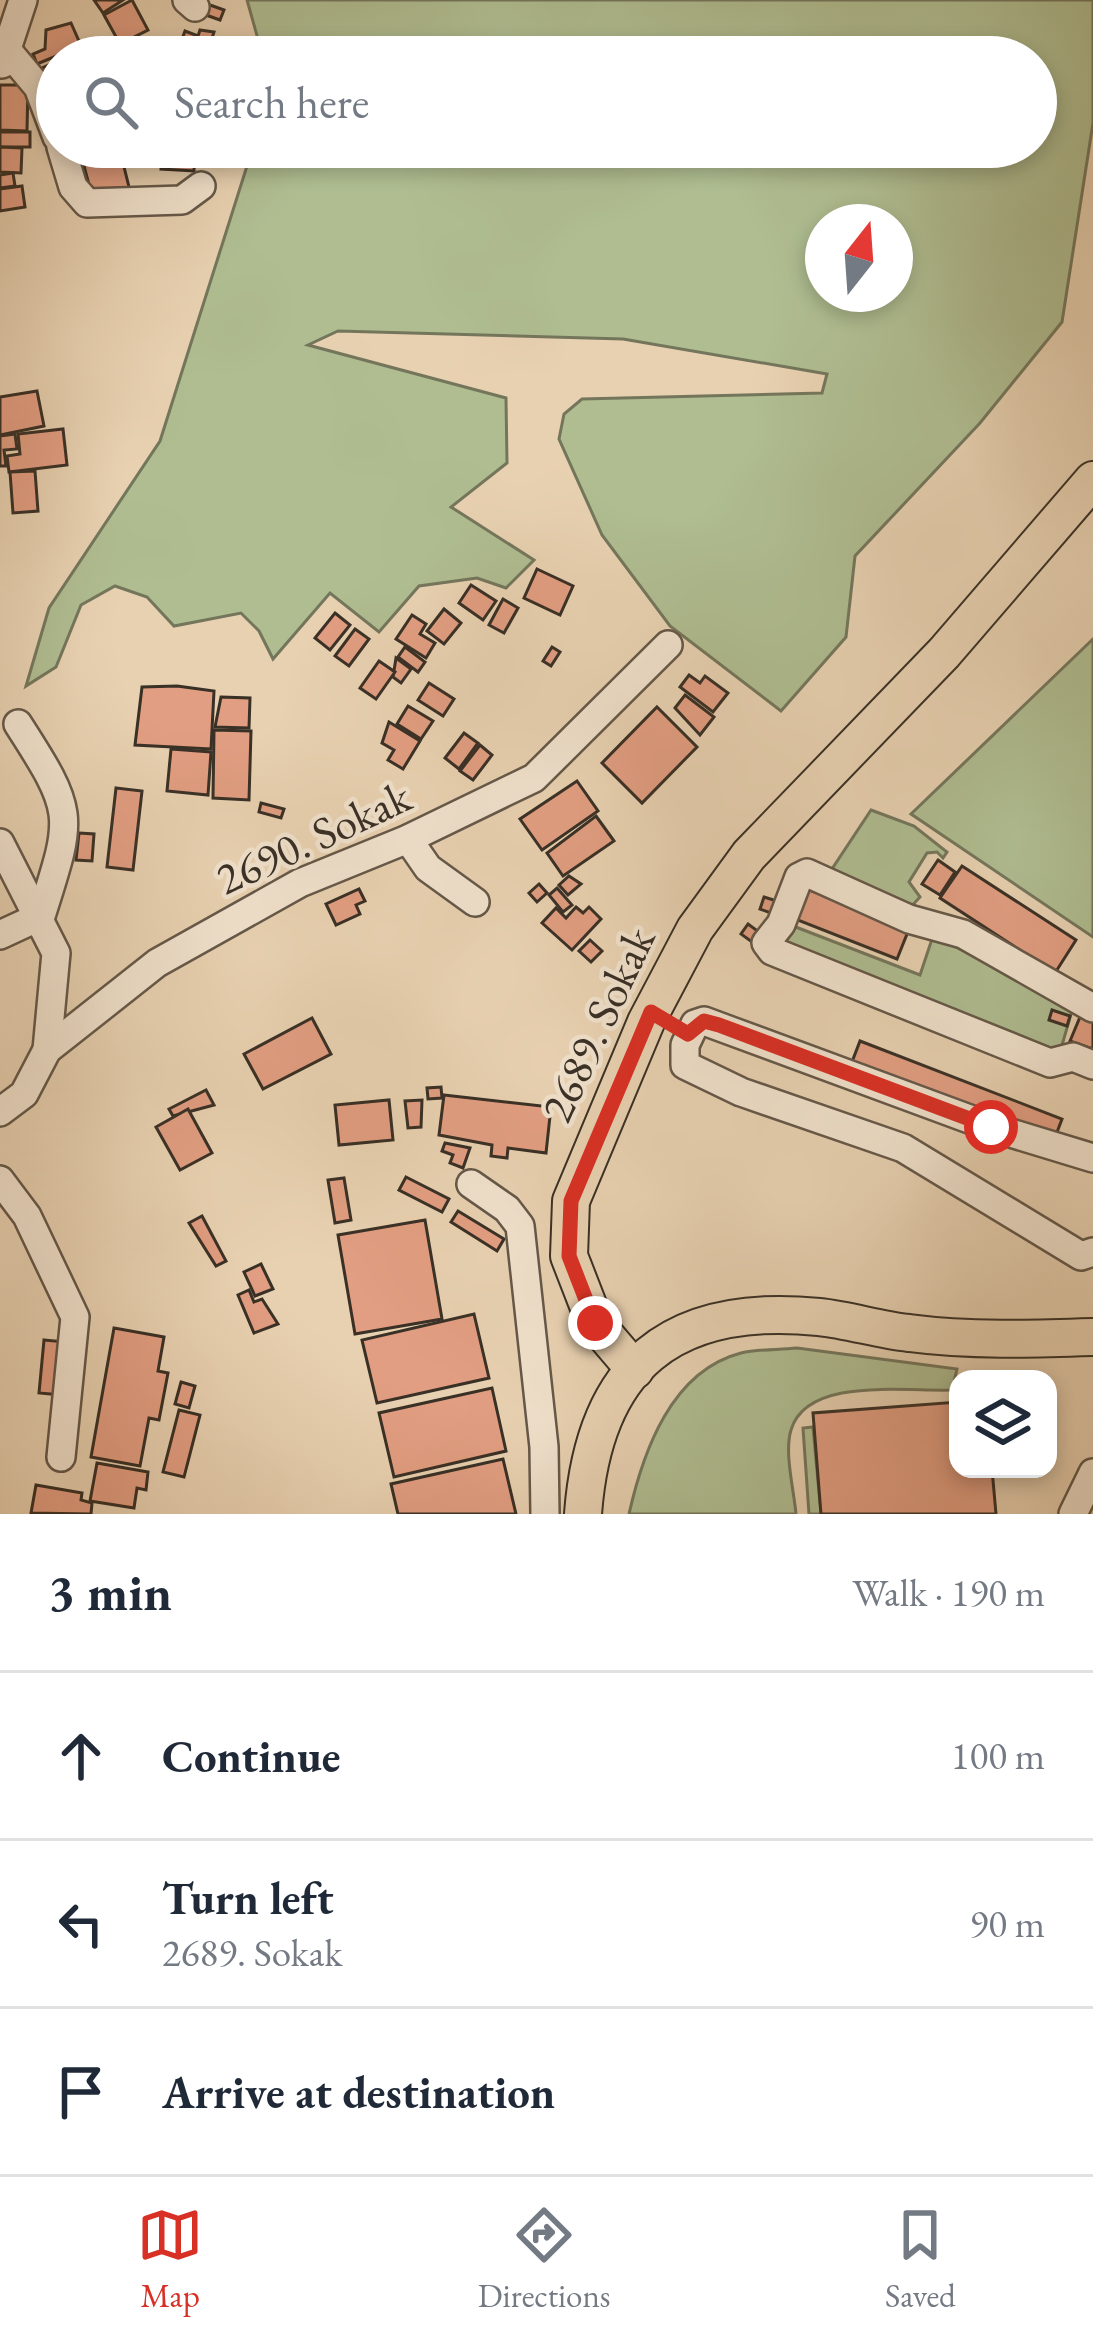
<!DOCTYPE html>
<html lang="en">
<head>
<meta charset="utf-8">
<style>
	body { margin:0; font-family:"EB Garamond",serif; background:#f2f2f3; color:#1f2937 }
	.controls { position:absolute; right:36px; bottom:36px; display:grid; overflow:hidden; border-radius:24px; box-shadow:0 6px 18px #0003 }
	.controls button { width:108px; height:108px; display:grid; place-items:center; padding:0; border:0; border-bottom:3px solid #e0e1e3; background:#fff; color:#1f2937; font:60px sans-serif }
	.compass { position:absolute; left:805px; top:204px; width:108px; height:108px; border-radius:50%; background:#fff; box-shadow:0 6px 18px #0003; rotate:17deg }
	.stop { position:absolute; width:36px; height:36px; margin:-27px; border:9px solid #d93025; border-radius:50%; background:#fff }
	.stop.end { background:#d93025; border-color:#fff; box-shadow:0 3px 12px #0008 }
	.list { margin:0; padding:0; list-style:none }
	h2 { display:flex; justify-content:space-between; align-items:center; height:156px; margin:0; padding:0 48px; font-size:51px }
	h2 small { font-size:39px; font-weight:400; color:#747a83 }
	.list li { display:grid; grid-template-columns:78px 1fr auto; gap:36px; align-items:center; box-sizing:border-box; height:168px; padding:0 48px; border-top:3px solid #e0e1e3 }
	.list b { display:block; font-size:45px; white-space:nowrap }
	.list p { margin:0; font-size:39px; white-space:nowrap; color:#747a83 }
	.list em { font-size:39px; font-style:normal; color:#747a83 }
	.icon { flex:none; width:66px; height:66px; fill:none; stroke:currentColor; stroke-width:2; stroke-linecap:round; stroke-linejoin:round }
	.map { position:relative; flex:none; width:1093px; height:1514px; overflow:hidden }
	.search { position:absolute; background:#fff; box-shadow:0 6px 18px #0003; left:36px; right:36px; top:36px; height:132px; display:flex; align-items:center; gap:30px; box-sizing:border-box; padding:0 42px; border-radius:66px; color:#747a83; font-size:45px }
	.sheet { height:660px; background:#fff }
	nav { display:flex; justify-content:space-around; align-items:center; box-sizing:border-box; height:168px; border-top:3px solid #e0e1e3; background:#fff; font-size:33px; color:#747a83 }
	nav a { display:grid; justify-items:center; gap:6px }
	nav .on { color:#d93025 }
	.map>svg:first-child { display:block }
	.green { fill:#afbd91; stroke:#74765c; stroke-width:3; fill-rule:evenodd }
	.building { fill:#e29e82; stroke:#393026; stroke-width:3 }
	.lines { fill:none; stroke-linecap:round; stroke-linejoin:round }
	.minor-casing { stroke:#655849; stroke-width:32 }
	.major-casing { stroke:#393026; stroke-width:40 }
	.minor { stroke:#f0e1cc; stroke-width:27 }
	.major { stroke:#e8d1b1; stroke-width:36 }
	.route { stroke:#d93025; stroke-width:15 }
	.labels { text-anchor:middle; stroke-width:9; stroke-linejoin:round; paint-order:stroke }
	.street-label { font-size:45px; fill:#393026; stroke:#f0e1cc }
</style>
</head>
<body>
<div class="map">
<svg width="1093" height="1514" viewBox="0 0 1093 1514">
	<rect width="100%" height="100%" fill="#e8d1b1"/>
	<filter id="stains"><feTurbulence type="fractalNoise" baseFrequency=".00167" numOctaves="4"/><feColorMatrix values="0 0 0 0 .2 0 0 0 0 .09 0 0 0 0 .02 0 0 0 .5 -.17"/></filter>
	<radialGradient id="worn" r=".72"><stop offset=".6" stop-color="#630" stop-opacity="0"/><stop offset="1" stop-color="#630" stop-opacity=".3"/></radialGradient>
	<g class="green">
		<path d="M247,0H1093V123L1062,322L980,423L855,556L846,637L781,711L670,626L602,535L559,439L564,414L582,399L822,393L827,374L623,339L338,331L308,345L506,398L507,463L451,507L534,560L506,588L477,578L419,586L379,632L330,593L273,659L259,631L241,613L174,626L147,597L115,586L81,605L56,667L26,686L49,608L160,441L253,147H1036V57H263ZM895,222V294H823V222Z"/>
		<polygon points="1093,639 1093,937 911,814"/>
		<polygon points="871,810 914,826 947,852 943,858 937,852 927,853 909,882 920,897 909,909 830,872"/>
		<polygon points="788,924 920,975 933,936 1074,1004 1060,1052 1048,1053 780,948"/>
		<path d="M797,1348L957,1369L952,1390C907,1392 807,1376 791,1430C784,1453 794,1490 796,1514H629C643,1452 671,1371 741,1353C758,1349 779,1350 797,1348Z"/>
		<polygon points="813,1427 821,1514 809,1514 803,1428"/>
	</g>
	<g class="building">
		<polygon points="94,0 123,0 103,13"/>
		<polygon points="132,0 148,30 120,44 104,15"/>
		<polygon points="210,5 224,10 220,20 206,15"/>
		<polygon points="71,23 86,57 61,54 37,64 33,54 45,49 46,30"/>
		<polygon points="200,30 214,32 206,57 177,53 185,31 198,36"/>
		<polygon points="57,61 57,74 41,81 36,71"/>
		<polygon points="0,85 28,85 27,131 0,130"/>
		<rect x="0" y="132" width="30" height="15"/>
		<polygon points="0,147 22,148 21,173 0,172"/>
		<polygon points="98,147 119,147 129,187 92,196 80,151"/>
		<polygon points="162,147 195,147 194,171 161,169"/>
		<polygon points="13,173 15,186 0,188 0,175"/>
		<polygon points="22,186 25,207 0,211 0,189"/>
		<polygon points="37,391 44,426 0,435 0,397"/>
		<polygon points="63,429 67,465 9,472 7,456 20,454 18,434"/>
		<polygon points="15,434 17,449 4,450 6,466 0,466 0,436"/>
		<polygon points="35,471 38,511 13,513 10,472"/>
		<polygon points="537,569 573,586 560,615 524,598"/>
		<polygon points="471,585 496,601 483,620 459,603"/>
		<polygon points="503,599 518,608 504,633 489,625"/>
		<polygon points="444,609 461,623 444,644 427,631"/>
		<polygon points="335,613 350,625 330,650 315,638"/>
		<polygon points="412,615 426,624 420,634 435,643 426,658 396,639"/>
		<polygon points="355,629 369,639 349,666 335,656"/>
		<polygon points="405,647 425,662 418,672 398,657"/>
		<polygon points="552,647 560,652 551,666 543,661"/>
		<polygon points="396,658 411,669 401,683 393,677"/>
		<polygon points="379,661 395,672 376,699 360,688"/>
		<polygon points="689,675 700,683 705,676 728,693 713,712 680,687"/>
		<polygon points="429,683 454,699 443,716 418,700"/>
		<polygon points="177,686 214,691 211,749 135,745 142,687"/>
		<polygon points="685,695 714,717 700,735 675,708"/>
		<polygon points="221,697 250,698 249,728 215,727"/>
		<polygon points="408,706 433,721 421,739 397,724"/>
		<polygon points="657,707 697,747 642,803 602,763"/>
		<polygon points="389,722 420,741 403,769 388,760 394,750 382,743"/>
		<polygon points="214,730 251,731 249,800 213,798"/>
		<polygon points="464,733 478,743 459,769 445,758"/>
		<polygon points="480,745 492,755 473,780 460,771"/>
		<polygon points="171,749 211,752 208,795 167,791"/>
		<polygon points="577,781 598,811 542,850 520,819"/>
		<polygon points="116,788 142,791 133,870 107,867"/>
		<polygon points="261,803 284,809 281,818 259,812"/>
		<polygon points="596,816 614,841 563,876 547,853"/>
		<polygon points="79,833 94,834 92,861 76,860"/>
		<polygon points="938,860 955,872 940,895 922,884"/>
		<polygon points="962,866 1076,940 1055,973 940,898"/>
		<polygon points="569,876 581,884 568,895 559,885"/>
		<polygon points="539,884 547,893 537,902 529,893"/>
		<polygon points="802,887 909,929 897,959 790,917"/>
		<polygon points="557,888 572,905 563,912 549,895"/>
		<polygon points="359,889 365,901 356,905 360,914 336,925 326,904"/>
		<polygon points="764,897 783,903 779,916 760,909"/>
		<polygon points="576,907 583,913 589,907 601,919 572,950 542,923 556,908 566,918"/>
		<polygon points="748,924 759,932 752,942 741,934"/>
		<polygon points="590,940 602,951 591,962 579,951"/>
		<polygon points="1052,1010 1070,1016 1067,1026 1049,1020"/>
		<polygon points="1080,1017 1093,1022 1093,1049 1070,1041"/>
		<polygon points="312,1018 331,1054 263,1089 244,1054"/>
		<polygon points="860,1041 1062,1119 1054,1140 852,1062"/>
		<polygon points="441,1087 442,1098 428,1099 427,1088"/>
		<polygon points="206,1090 214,1105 173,1116 169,1109"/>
		<polygon points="444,1095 551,1107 546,1153 508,1148 507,1158 491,1156 492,1145 439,1135"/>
		<polygon points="389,1100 393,1140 339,1145 335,1105"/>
		<polygon points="422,1100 421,1127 408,1128 405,1101"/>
		<polygon points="188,1109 212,1153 180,1170 156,1127"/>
		<polygon points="445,1143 470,1148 463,1168 450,1163 453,1155 442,1151"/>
		<polygon points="406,1177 449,1199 442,1212 399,1190"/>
		<polygon points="344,1178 351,1220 335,1223 328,1180"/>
		<polygon points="458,1211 504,1239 497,1251 451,1222"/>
		<polygon points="202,1216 226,1261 216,1266 189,1223"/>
		<polygon points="425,1220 442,1319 355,1334 338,1235"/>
		<polygon points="261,1264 273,1289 255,1296 244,1272"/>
		<polygon points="249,1290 254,1302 262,1299 278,1324 254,1333 238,1295"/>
		<polygon points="474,1314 489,1378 377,1403 362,1340"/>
		<polygon points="114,1328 164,1337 158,1371 168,1373 159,1420 149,1418 140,1466 91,1457"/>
		<polygon points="44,1340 66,1342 62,1395 39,1393"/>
		<polygon points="181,1382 195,1386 189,1408 175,1404"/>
		<polygon points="492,1388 506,1451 394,1477 379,1413"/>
		<polygon points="958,1402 958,1469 992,1469 996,1514 821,1514 813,1413"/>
		<polygon points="179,1410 200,1415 184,1477 163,1472"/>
		<polygon points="503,1459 516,1514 398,1514 391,1484"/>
		<polygon points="97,1463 148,1472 146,1490 137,1488 134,1508 90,1501"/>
		<polygon points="36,1485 82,1493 81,1500 92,1503 91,1514 31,1513"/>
	</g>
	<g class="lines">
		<g class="minor-casing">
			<g id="minor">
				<polyline points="187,0 195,7"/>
				<polyline points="7,50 38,87 57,137"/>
				<polyline points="2,64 23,0"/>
				<polyline points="61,147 73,187 87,203 182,200 201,186"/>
				<polyline points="408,839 428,868 475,902"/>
				<polyline points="0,843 56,953 47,1050"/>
				<path d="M0,935L41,916C73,815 76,814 18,724"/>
				<polyline points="1093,1008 963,934 909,919 807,873 799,877 781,924 766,943 772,951 1050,1063 1073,1057 1093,1065"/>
				<polyline points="0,1112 24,1094 47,1050 157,963 300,883 408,839 534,778 668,645"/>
				<polyline points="1093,1158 991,1127 704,1021 695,1024 685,1045 685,1065 741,1092 903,1148 1081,1256 1093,1252"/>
				<polyline points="0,1180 27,1216 75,1317 61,1457"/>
				<polyline points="471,1184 507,1209 520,1226 544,1447 545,1514"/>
				<polyline points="1073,1514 1093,1473"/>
			</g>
		</g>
		<g class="major-casing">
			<g id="major">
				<polyline points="635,1370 595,1323 569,1256 571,1201 646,1022 695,929 749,855 944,653 1093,480"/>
				<path d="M583,1514C594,1366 671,1302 819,1317C849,1320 879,1330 909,1333C970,1341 1032,1339 1093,1337"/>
			</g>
		</g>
		<use href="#minor" class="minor"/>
		<use href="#major" class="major"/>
	</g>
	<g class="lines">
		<polyline class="route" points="595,1323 569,1256 571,1201 651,1012 688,1034 704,1021 719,1025 991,1127"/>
	</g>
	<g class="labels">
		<g class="street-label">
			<text transform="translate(313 837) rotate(-25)" y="16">2690. Sokak</text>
			<text transform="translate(597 1024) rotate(-65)" y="16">2689. Sokak</text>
		</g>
	</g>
	<rect width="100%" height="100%" filter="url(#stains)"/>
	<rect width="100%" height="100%" fill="url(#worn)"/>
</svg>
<div class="controls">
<button><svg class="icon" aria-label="layers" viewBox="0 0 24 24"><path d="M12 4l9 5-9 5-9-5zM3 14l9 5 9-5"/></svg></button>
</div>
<svg class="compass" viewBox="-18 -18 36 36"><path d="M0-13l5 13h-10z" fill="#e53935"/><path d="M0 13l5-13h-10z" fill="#747a83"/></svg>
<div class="stop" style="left:991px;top:1127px"></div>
<div class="stop end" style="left:595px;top:1323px"></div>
<div class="search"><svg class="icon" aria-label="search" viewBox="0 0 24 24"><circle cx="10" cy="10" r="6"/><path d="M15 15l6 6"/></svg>Search here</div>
</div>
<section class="sheet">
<h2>3 min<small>Walk · 190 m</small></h2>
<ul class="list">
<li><svg class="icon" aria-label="ahead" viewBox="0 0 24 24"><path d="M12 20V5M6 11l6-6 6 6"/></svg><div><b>Continue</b></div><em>100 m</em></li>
<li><svg class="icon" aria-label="left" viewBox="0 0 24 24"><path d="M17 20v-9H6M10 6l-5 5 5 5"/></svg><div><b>Turn left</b><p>2689. Sokak</p></div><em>90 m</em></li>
<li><svg class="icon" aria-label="arrive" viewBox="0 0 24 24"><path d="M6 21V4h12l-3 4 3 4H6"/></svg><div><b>Arrive at destination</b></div></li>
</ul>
</section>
<nav>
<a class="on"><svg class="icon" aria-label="map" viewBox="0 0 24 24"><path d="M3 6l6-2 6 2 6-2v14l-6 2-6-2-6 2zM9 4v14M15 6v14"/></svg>Map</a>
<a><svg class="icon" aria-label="directions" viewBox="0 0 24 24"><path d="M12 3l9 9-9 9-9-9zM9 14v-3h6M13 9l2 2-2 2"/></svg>Directions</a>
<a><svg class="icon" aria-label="saved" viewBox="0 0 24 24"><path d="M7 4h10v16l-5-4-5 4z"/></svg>Saved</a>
</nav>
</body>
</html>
